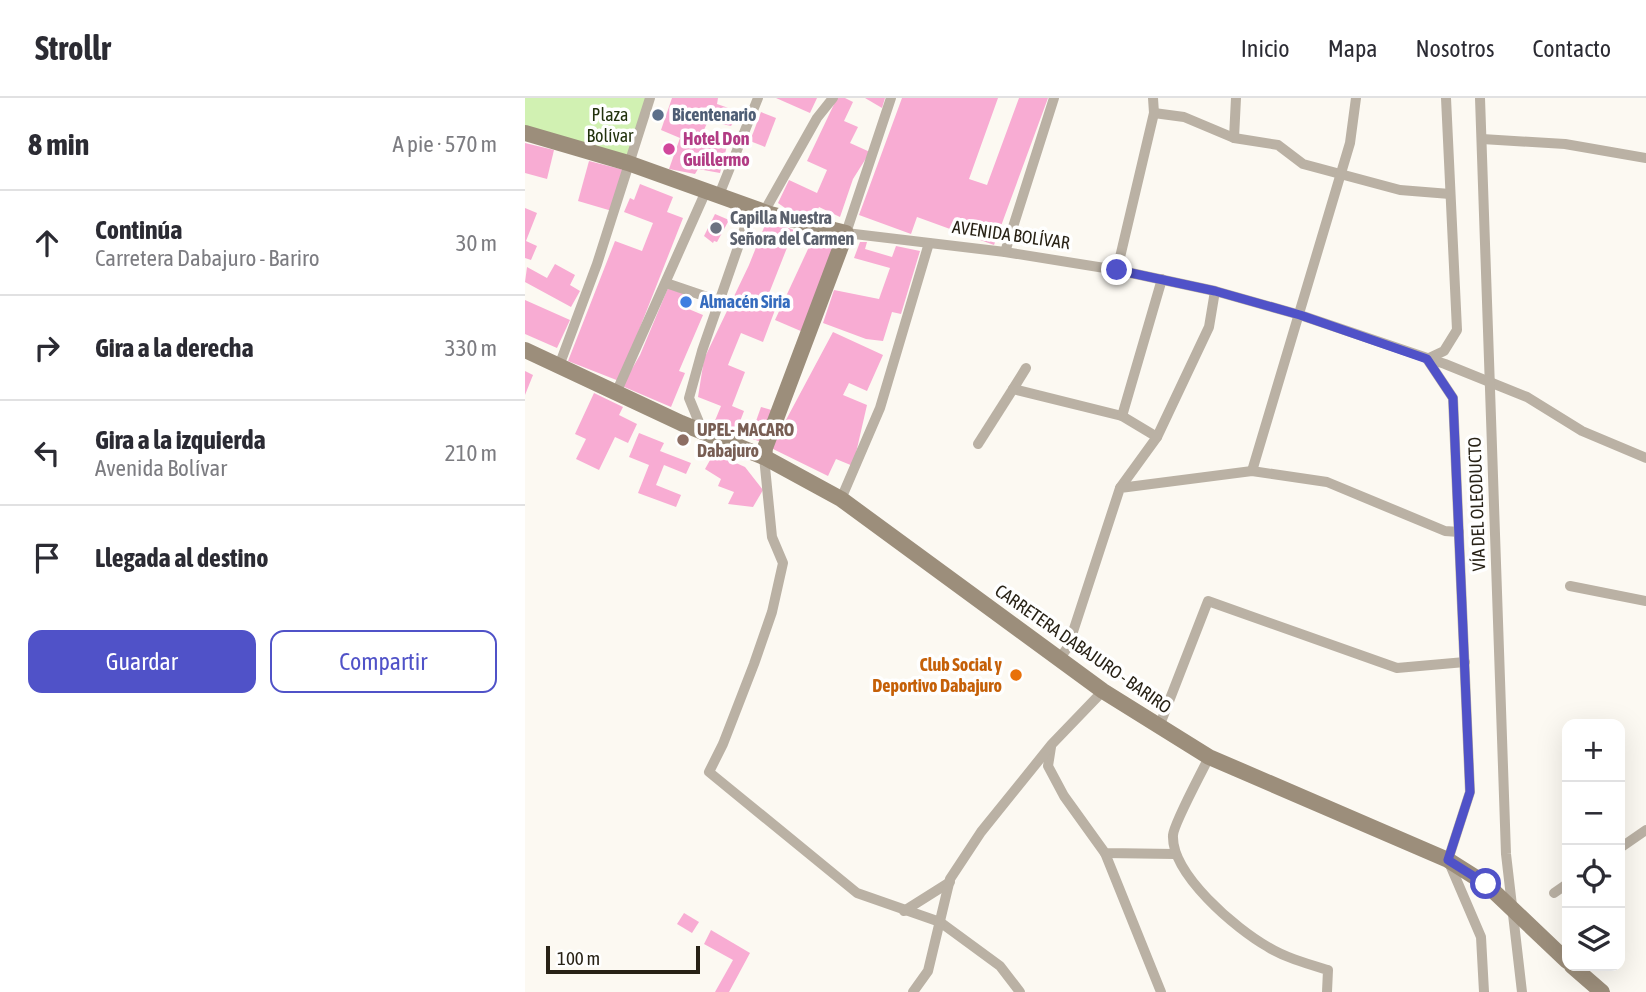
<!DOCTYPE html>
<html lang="es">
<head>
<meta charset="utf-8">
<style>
	body { margin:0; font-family:"Asap Condensed",sans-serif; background:#f7f7f7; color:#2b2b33 }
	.controls { position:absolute; right:21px; bottom:21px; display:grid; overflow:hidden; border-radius:14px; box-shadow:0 7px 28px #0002 }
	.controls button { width:63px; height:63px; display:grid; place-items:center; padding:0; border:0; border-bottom:2px solid #e1e1e2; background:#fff; color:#2b2b33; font:35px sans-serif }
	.scale { position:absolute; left:21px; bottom:18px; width:154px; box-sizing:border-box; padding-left:7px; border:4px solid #282216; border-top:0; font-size:19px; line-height:24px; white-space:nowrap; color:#282216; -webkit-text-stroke:5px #fff; paint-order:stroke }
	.stop { position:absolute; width:21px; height:21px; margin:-16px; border:5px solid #5052c8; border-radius:50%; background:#fff }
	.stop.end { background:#5052c8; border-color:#fff; box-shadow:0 2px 7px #0008 }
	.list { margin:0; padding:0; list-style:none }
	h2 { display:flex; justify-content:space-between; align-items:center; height:91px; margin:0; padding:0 28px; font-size:30px }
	h2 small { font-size:23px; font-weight:400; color:#7c7c81 }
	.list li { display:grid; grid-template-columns:46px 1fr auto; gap:21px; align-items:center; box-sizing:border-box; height:105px; padding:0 28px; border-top:2px solid #e1e1e2 }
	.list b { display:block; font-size:26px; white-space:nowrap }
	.list p { margin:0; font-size:23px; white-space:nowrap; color:#7c7c81 }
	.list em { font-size:23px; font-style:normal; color:#7c7c81 }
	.actions { display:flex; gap:14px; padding:21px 28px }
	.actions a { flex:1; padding:16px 0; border:2px solid #5052c8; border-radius:14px; text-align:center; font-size:24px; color:#5052c8 }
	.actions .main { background:#5052c8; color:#fff }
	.icon { flex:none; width:38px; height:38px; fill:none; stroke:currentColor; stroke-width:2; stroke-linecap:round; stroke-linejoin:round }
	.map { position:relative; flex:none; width:1121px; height:894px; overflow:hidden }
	header { display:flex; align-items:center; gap:42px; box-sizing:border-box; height:98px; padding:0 35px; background:#fff; border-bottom:2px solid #e1e1e2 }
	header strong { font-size:33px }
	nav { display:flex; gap:38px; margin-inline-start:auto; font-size:24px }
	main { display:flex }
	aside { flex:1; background:#fff }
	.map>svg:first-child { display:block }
	.green { fill:#d1f1b2 }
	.building { fill:#f8acd3 }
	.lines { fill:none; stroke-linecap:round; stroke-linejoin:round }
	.street { stroke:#bab1a4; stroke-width:10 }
	.secondary { stroke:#9c8e7b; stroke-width:16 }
	.route { stroke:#5052c8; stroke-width:9 }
	.service-dot { fill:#5c6f8a; stroke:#fff; stroke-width:2.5 }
	.hotel-dot { fill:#d1479c; stroke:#fff; stroke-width:2.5 }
	.worship-dot { fill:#6b7280; stroke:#fff; stroke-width:2.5 }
	.shop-dot { fill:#3f7fe0; stroke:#fff; stroke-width:2.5 }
	.education-dot { fill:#8d6e63; stroke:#fff; stroke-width:2.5 }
	.food-dot { fill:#e8710a; stroke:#fff; stroke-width:2.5 }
	.labels { text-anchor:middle; stroke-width:7; stroke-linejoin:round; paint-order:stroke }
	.park-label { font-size:18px; fill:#22320d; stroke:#fff }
	.service-label { font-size:18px; font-weight:bold; fill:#4e5e75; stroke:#fff; text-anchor:start }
	.hotel-label { font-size:18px; font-weight:bold; fill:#b23c85; stroke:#fff; text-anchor:start }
	.worship-label { font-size:18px; font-weight:bold; fill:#5b616d; stroke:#fff; text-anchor:start }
	.street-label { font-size:18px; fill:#282216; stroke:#fff }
	.shop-label { font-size:18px; font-weight:bold; fill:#366cbe; stroke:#fff; text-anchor:start }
	.education-label { font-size:18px; font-weight:bold; fill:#785e54; stroke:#fff; text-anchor:start }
	.food-label { font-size:18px; font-weight:bold; fill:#c56008; stroke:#fff; text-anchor:end }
</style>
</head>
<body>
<header>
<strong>Strollr</strong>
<nav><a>Inicio</a><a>Mapa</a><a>Nosotros</a><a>Contacto</a></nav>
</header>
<main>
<aside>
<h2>8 min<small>A pie · 570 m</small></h2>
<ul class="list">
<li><svg class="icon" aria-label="ahead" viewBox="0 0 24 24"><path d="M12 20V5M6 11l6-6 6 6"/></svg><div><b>Continúa</b><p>Carretera Dabajuro - Bariro</p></div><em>30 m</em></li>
<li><svg class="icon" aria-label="right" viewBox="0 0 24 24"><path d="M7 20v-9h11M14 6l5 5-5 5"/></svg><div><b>Gira a la derecha</b></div><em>330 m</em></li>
<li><svg class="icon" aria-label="left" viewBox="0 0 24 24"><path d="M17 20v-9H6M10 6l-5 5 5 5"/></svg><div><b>Gira a la izquierda</b><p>Avenida Bolívar</p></div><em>210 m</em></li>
<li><svg class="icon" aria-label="arrive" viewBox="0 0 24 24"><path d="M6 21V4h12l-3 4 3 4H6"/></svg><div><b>Llegada al destino</b></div></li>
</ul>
<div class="actions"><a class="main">Guardar</a><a>Compartir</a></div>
</aside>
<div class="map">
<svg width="1121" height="894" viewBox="0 0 1121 894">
	<rect width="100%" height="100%" fill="#fcf9f2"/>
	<polygon class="green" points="0,0 122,0 102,61 0,30"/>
	<g class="building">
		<polygon points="147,0 193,0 192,6 215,14 206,28 183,23 178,34 203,44 195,75 173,71 170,76 144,71 155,40 136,32"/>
		<polygon points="251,0 292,0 285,15"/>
		<polygon points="312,0 320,0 328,4 319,23 333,29 325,45 345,54 328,81 315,119 294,109 288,122 280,124 253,105 264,82 292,95 302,72 282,63"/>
		<polygon points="340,0 360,0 357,10"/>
		<polygon points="377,0 473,0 444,81 462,87 494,0 523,0 469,147 392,119 386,136 334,117"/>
		<polygon points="236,14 251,20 240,49 225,43"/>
		<polygon points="0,45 29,52 22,81 0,75"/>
		<polygon points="64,63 99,72 87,113 53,103"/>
		<polygon points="115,86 148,99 142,114 158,120 94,283 43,263 90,143 117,153 128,125 99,114 105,100 109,102"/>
		<polygon points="0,110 12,115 1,143 12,148 6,162 0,160"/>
		<polygon points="190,116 204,122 192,144 189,143 188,145 179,138"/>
		<polygon points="242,122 269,132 239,208 250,212 238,244 216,235 203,267 220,274 207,308 219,313 211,334 189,325 196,308 173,299 179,261 224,167"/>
		<polygon points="290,136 312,146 278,234 250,222"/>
		<polygon points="335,144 342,144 340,151 367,159 371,148 395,153 376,216 367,214 358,243 341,241 298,225 309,192 354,201 365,170 329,160"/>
		<polygon points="30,166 50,177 45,187 55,193 46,209 0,184 2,169 22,180"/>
		<polygon points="143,190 159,196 154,207 178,217 154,273 160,275 146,309 97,288 115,257"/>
		<polygon points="0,202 45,222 32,250 0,236"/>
		<polygon points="308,234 358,257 342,293 324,285 318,297 342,307 328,368 311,361 303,378 246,350"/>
		<polygon points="0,273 8,277 0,297"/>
		<polygon points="69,295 98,309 94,317 112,326 103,345 90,339 74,372 51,361 61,341 50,336"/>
		<polygon points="236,309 250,313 239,345 225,340"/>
		<polygon points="114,335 139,345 135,353 166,365 161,376 139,367 131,387 156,397 151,409 113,395 124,367 104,359"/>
		<polygon points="189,355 220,369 238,392 228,409 203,406 209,394 193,388 196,381 180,371"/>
		<polygon points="159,815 174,824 167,835 152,826"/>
		<polygon points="186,832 225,855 204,894 190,894 208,862 179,846"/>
	</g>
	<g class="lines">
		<g class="street">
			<polyline points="366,0 321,135 480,154 592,172 690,193 775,217 920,266 1002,299 1057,333 1121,360"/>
			<polyline points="921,0 932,232 919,253 902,261 928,300 945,694 923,762 956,839 959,894"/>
			<polyline points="955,0 981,756 997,894"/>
			<polyline points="629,15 659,19 709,40 753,47 778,66 875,92 925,96"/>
			<polyline points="709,40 711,0"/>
			<polyline points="957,41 1040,46 1121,60"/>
			<polyline points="194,97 233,0"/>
			<polyline points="239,114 292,20 308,0"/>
			<polyline points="480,154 529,0"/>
			<polyline points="592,172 629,15 628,0"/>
			<polyline points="141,185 194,203"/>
			<polyline points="34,268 72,166 125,0"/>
			<polyline points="501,270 488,291 597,318 632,339"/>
			<polyline points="91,295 181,93"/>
			<polyline points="597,318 637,181"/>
			<polyline points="178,334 164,300 177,253 227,109"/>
			<polyline points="453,346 488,291"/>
			<polyline points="239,359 247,439 258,465 247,514 229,566 198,646 184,674 332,795 415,824 475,868 495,894"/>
			<polyline points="727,373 825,45 831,0"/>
			<polyline points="595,390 632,339 684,229 690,193"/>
			<polyline points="316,401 355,310 404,145"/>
			<polyline points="1045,488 1121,503"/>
			<polyline points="534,561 543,549 595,390 727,373 802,384 920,433 934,434"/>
			<polyline points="634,629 683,503 872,570 940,564"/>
			<polyline points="526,649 523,668 539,698 580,755 650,756"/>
			<path d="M684,659C677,674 649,725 648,737C646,776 711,831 743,849C761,860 783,866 803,872L802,894"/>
			<polyline points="1095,750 1121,732"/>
			<polyline points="580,755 636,894"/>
			<polyline points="1029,795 1042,786"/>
			<polyline points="379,813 425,784"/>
			<polyline points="388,894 403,873 425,781 456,734 527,646 578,593"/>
		</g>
		<g class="secondary">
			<polyline points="0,35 103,65 245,116 321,135 240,350 239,359"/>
			<polyline points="0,252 156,325 239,359 316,401 578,593 684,659 923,762 961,786 1042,863"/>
			<polyline points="1047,868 1077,894"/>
		</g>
	</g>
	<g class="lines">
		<polyline class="route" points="592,172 690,193 775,217 902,261 928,300 945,694 923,762 961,786"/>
	</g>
	<circle class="service-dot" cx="133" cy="17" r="7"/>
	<circle class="hotel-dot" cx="144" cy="51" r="7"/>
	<circle class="worship-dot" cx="191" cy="130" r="7"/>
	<circle class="shop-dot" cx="161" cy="204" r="7"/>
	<circle class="education-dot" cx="158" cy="342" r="7"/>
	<circle class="food-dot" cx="491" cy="577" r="7"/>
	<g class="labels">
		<g class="park-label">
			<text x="85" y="23">Plaza<tspan x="85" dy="21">Bolívar</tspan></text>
		</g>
		<g class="service-label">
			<text x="147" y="23">Bicentenario</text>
		</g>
		<g class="hotel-label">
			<text x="158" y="47">Hotel Don<tspan x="158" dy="21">Guillermo</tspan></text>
		</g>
		<g class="worship-label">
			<text x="205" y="126">Capilla Nuestra<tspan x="205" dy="21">Señora del Carmen</tspan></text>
		</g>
		<g class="street-label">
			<text transform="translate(486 137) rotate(8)" y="6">AVENIDA BOLÍVAR</text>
			<text transform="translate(952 406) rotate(-92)" y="6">VÍA DEL OLEODUCTO</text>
			<text transform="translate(558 551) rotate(35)" y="6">CARRETERA DABAJURO - BARIRO</text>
		</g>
		<g class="shop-label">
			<text x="175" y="210">Almacén Siria</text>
		</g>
		<g class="education-label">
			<text x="172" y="338">UPEL- MACARO<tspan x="172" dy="21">Dabajuro</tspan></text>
		</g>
		<g class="food-label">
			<text x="477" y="573">Club Social y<tspan x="477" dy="21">Deportivo Dabajuro</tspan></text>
		</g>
	</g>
</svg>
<div class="controls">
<button>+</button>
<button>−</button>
<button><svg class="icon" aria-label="locate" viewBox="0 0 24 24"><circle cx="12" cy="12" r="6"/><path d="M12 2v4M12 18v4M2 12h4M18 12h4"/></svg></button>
<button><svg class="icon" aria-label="layers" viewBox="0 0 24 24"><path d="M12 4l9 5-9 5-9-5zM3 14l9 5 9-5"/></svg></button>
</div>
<div class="scale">100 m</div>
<div class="stop" style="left:961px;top:786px"></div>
<div class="stop end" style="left:592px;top:172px"></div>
</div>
</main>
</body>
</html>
